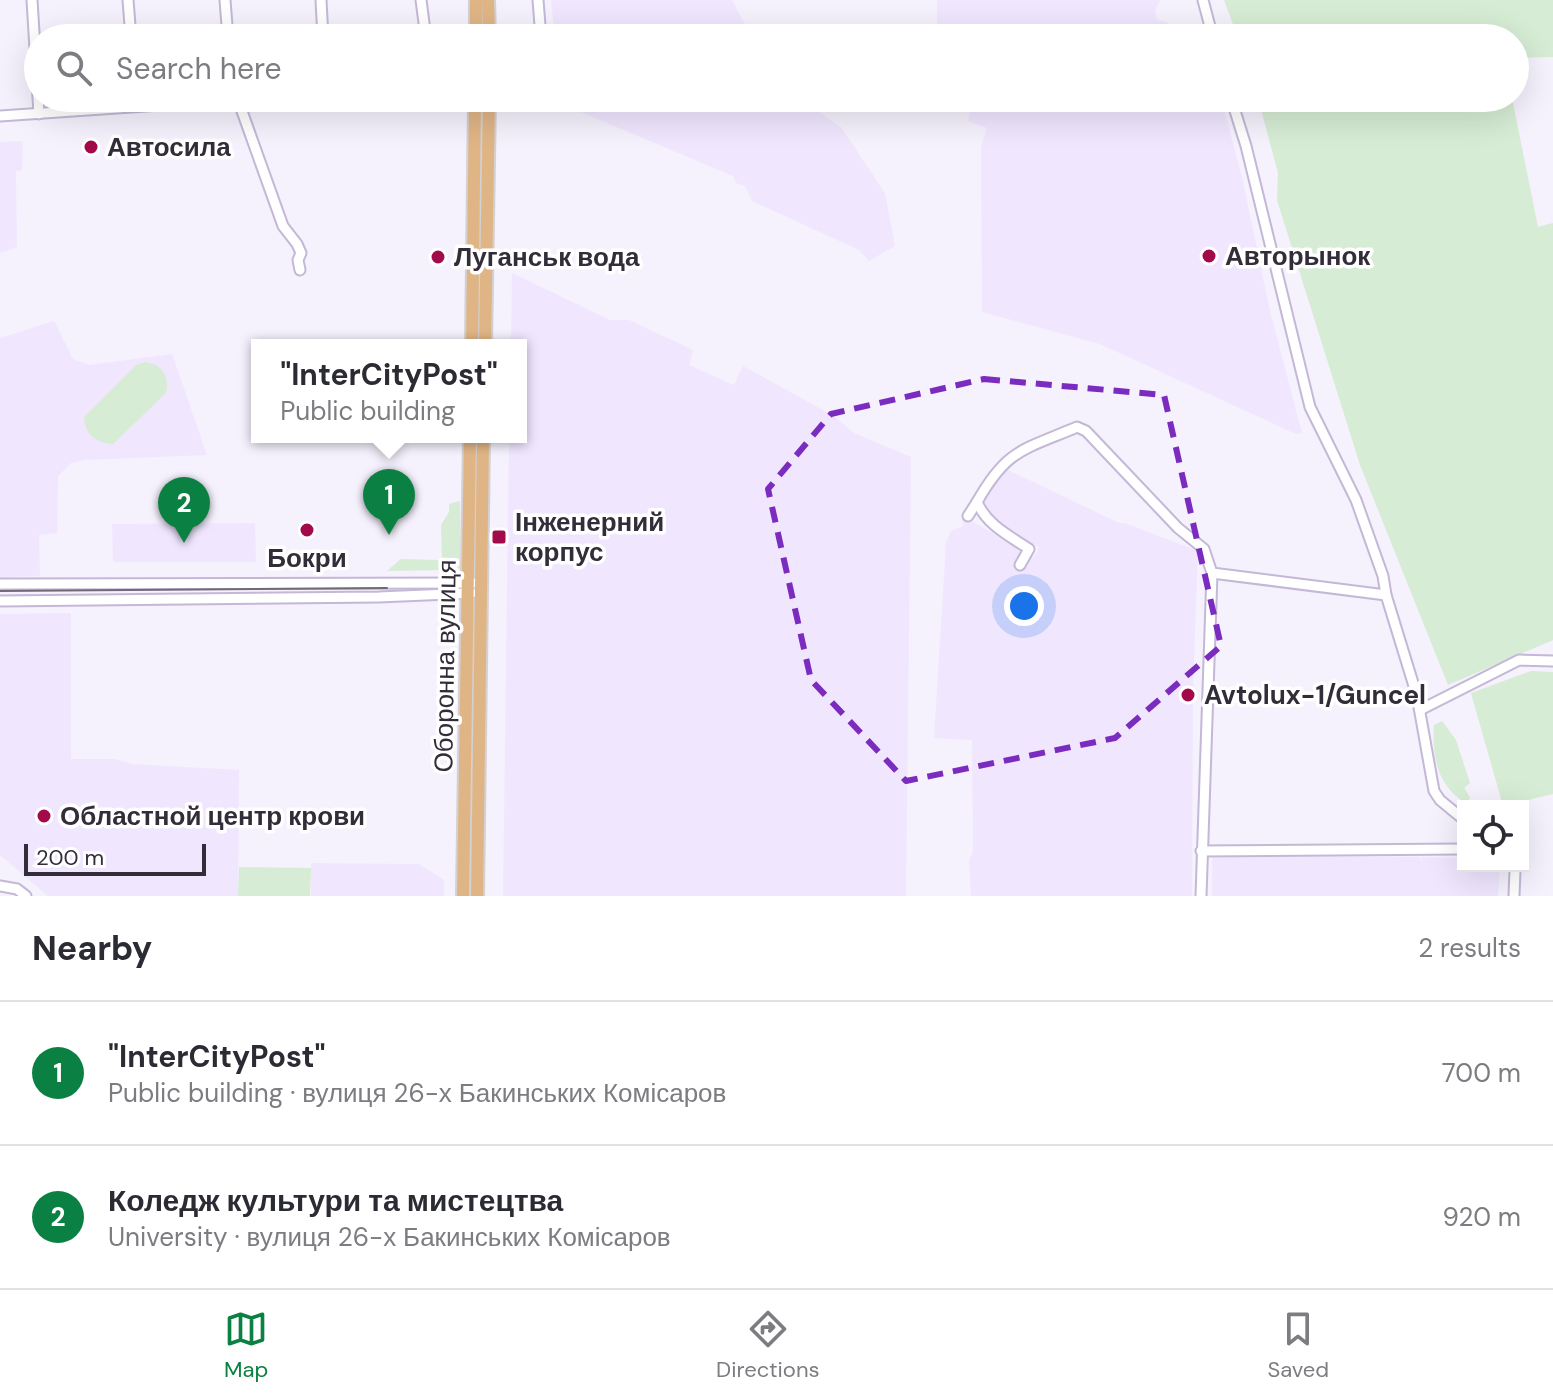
<!DOCTYPE html>
<html lang="en">
<head>
<meta charset="utf-8">
<style>
	body { margin:0; font-family:"DM Sans",sans-serif; background:#f2f2f3; color:#2b2b33 }
	.controls { position:absolute; right:24px; bottom:24px; display:grid; overflow:hidden; border-radius:0px; box-shadow:0 8px 32px #0002 }
	.controls button { width:72px; height:72px; display:grid; place-items:center; padding:0; border:0; border-bottom:2px solid #e1e1e2; background:#fff; color:#2b2b33; font:40px sans-serif }
	.scale { position:absolute; left:24px; bottom:20px; width:182px; box-sizing:border-box; padding-left:8px; border:4px solid #322d39; border-top:0; font-size:22px; line-height:28px; white-space:nowrap; color:#322d39; -webkit-text-stroke:6px #fff; paint-order:stroke }
	.you { position:absolute; left:1024px; top:606px; width:28px; height:28px; margin:-20px; border:6px solid #fff; border-radius:50%; background:#1a73e8; box-shadow:0 0 0 12px #1a73e833 }
	.badge { display:grid; place-items:center; width:52px; height:52px; border-radius:50%; background:#0b8043; color:#fff; font-size:26px; font-weight:700 }
	.pin { position:absolute; translate:-50% -66px; filter:drop-shadow(0 2px 4px #0008) }
	.pin::after { content:''; position:absolute; top:42px; width:28px; height:24px; background:inherit; clip-path:polygon(0 0,100% 0,50% 100%) }
	.popup { position:absolute; left:251px; top:339px; width:276px; height:104px; box-sizing:border-box; display:grid; place-content:center; border-radius:0px; background:#fff; filter:drop-shadow(0 2px 6px #0005); font-size:26px; white-space:nowrap; color:#7c7c81 }
	.popup b { font-size:30px; color:#2b2b33 }
	.popup::after { content:''; position:absolute; left:50%; top:100%; margin-left:-16px; border:16px solid transparent; border-top-color:#fff }
	.list { margin:0; padding:0; list-style:none }
	h2 { display:flex; justify-content:space-between; align-items:center; height:104px; margin:0; padding:0 32px; font-size:34px }
	h2 small { font-size:26px; font-weight:400; color:#7c7c81 }
	.list li { display:grid; grid-template-columns:52px 1fr auto; gap:24px; align-items:center; box-sizing:border-box; height:144px; padding:0 32px; border-top:2px solid #e1e1e2 }
	.list b { display:block; font-size:30px; white-space:nowrap }
	.list p { margin:0; font-size:26px; white-space:nowrap; color:#7c7c81 }
	.list em { font-size:26px; font-style:normal; color:#7c7c81 }
	.icon { flex:none; width:44px; height:44px; fill:none; stroke:currentColor; stroke-width:2; stroke-linecap:round; stroke-linejoin:round }
	.map { position:relative; flex:none; width:1553px; height:896px; overflow:hidden }
	.search { position:absolute; background:#fff; box-shadow:0 8px 32px #0002; left:24px; right:24px; top:24px; height:88px; display:flex; align-items:center; gap:20px; box-sizing:border-box; padding:0 28px; border-radius:44px; color:#7c7c81; font-size:30px }
	.sheet { height:392px; background:#fff }
	nav { display:flex; justify-content:space-around; align-items:center; box-sizing:border-box; height:112px; border-top:2px solid #e1e1e2; background:#fff; font-size:22px; color:#7c7c81 }
	nav a { display:grid; justify-items:center; gap:4px }
	nav .on { color:#0b8043 }
	.map>svg:first-child { display:block }
	.built { fill:#f0e7ff }
	.green { fill:#d6ecd4 }
	.lines { fill:none; stroke-linecap:round; stroke-linejoin:round }
	.minor-casing { stroke:#c4b8d7; stroke-width:13 }
	.major-casing { stroke:#d2d1d3; stroke-width:16 }
	.minor { stroke:#fff; stroke-width:9 }
	.major { stroke:#e0b586; stroke-width:12 }
	.tram { stroke:#6f6a76; stroke-width:2 }
	.marked { fill:none; stroke:#7b2cbf; stroke-width:6; stroke-dasharray:16 10; stroke-linejoin:round }
	.poi-dot { fill:#a20a49; stroke:#fff; stroke-width:3 }
	.labels { text-anchor:middle; stroke-width:7; stroke-linejoin:round; paint-order:stroke }
	.poi-label { font-size:26px; font-weight:bold; fill:#322d39; stroke:#fff; text-anchor:start }
	.street-label { font-size:26px; fill:#322d39; stroke:#fff }
</style>
</head>
<body>
<div class="map">
<svg width="1553" height="896" viewBox="0 0 1553 896">
	<rect width="100%" height="100%" fill="#f5f1fd"/>
	<g class="built">
		<polygon points="551,0 732,0 752,38 555,38"/>
		<polygon points="937,0 1160,0 1155,11 1157,20 1167,22 1172,38 961,38 937,27"/>
		<polygon points="562,98 798,98 841,127 885,193 895,246 869,261 859,250 752,201 745,186 736,183 733,176 576,110 563,107"/>
		<polygon points="972,98 1221,98 1242,177 1270,311 1302,433 1296,434 1100,344 982,312 981,147 987,128 968,121"/>
		<polygon points="23,141 22,170 16,171 17,247 0,253 0,142"/>
		<polygon points="512,273 610,320 629,320 693,350 689,365 734,385 743,366 834,416 854,433 911,457 906,896 503,896 509,437 521,437 521,345 511,345"/>
		<polygon points="54,321 73,359 89,365 172,354 207,455 84,460 71,463 58,476 57,533 39,535 40,576 0,577 0,338"/>
		<polygon points="1006,469 1119,523 1125,523 1198,551 1193,688 1192,896 971,896 969,861 973,852 972,740 934,738 946,543 951,531 963,526 962,517 965,514 972,521 1034,558 1039,547 992,521 981,504"/>
		<polygon points="255,523 256,562 113,562 112,524"/>
		<polygon points="71,613 71,759 115,759 132,764 239,770 238,896 48,896 0,855 0,614"/>
		<polygon points="1212,856 1420,857 1421,862 1422,857 1463,858 1463,866 1500,866 1498,896 1212,896"/>
		<polygon points="311,863 419,864 444,880 444,896 311,896"/>
	</g>
	<g class="green">
		<polygon points="1224,0 1553,0 1553,57 1515,58 1515,38 1238,38"/>
		<polygon points="1258,98 1512,98 1538,227 1553,223 1553,640 1448,685 1360,465 1277,200 1278,173"/>
		<path d="M145,362C162,364 170,376 166,393L113,444C97,443 85,436 84,417L136,365Z"/>
		<polygon points="460,501 460,569 450,571 450,565 442,558 441,525 449,512 449,504"/>
		<polygon points="401,559 438,560 446,570 387,571"/>
		<polygon points="1531,671 1553,672 1553,794 1503,806 1471,693"/>
		<path d="M1442,721L1456,740L1470,783L1464,788L1470,797L1467,804C1437,786 1432,757 1434,725Z"/>
		<polygon points="239,867 311,868 310,896 238,896"/>
	</g>
	<g class="lines">
		<g class="minor-casing">
			<g id="minor">
				<polyline points="32,0 39,114"/>
				<polyline points="128,0 131,38"/>
				<polyline points="225,0 228,38"/>
				<polyline points="321,0 323,38"/>
				<polyline points="421,0 426,38"/>
				<polyline points="538,0 541,38"/>
				<polyline points="1203,0 1213,38"/>
				<polyline points="1231,98 1246,146 1310,407 1356,500 1383,576 1386,595 1417,696 1434,791 1440,800 1463,819"/>
				<polyline points="238,100 283,226 297,244 301,253 298,260 300,270"/>
				<polyline points="0,116 264,98"/>
				<polyline points="968,516 977,502"/>
				<path d="M1020,565L1029,549C1008,535 987,525 977,502C1007,449 1023,450 1077,427L1086,431L1178,528L1204,549L1212,573L1201,896"/>
				<polyline points="1212,573 1386,595"/>
				<polyline points="0,584 473,583"/>
				<polyline points="0,601 379,597 472,593"/>
				<polyline points="1420,710 1519,660 1553,661"/>
				<polyline points="1201,851 1463,849"/>
				<polyline points="1512,866 1515,870 1514,896"/>
				<polyline points="0,886 17,889 26,896"/>
			</g>
		</g>
		<g class="major-casing">
			<g id="major">
				<polyline points="476,0 476,38"/>
				<polyline points="488,0 489,38"/>
				<polyline points="472,345 475,98"/>
				<polyline points="485,345 489,98"/>
				<polyline points="463,896 470,437"/>
				<polyline points="477,896 483,437"/>
			</g>
		</g>
		<use href="#minor" class="minor"/>
		<use href="#major" class="major"/>
		<polyline class="tram" points="0,591 387,588"/>
	</g>
	<path class="marked" d="M984,379L1164,395L1221,646L1115,738L906,781L811,680L768,489L831,414Z"/>
	<g class="poi-dot">
		<circle cx="91" cy="147" r="8"/>
		<circle cx="1209" cy="256" r="8"/>
		<circle cx="438" cy="257" r="8"/>
		<circle cx="307" cy="530" r="8"/>
		<rect x="491" y="529" width="16" height="16" rx="4"/>
		<circle cx="1188" cy="695" r="8"/>
		<circle cx="44" cy="816" r="8"/>
	</g>
	<g class="labels">
		<g class="poi-label">
			<text x="107" y="156">Автосила</text>
			<text x="1225" y="265">Авторынок</text>
			<text x="454" y="266">Луганськ вода</text>
			<text x="515" y="531">Інженерний<tspan x="515" dy="30">корпус</tspan></text>
			<text x="307" y="567" text-anchor="middle">Бокри</text>
			<text x="1204" y="704">Avtolux-1/Guncel</text>
			<text x="60" y="825">Областной центр крови</text>
		</g>
		<g class="street-label">
			<text transform="translate(445 666) rotate(-89)" y="9">Оборонна вулиця</text>
		</g>
	</g>
</svg>
<div class="controls">
<button><svg class="icon" aria-label="locate" viewBox="0 0 24 24"><circle cx="12" cy="12" r="6"/><path d="M12 2v4M12 18v4M2 12h4M18 12h4"/></svg></button>
</div>
<div class="scale">200 m</div>
<div class="you"></div>
<div class="pin badge" style="left:389px;top:535px">1</div>
<div class="popup"><b>&quot;InterCityPost&quot;</b>Public building</div>
<div class="pin badge" style="left:184px;top:543px">2</div>
<div class="search"><svg class="icon" aria-label="search" viewBox="0 0 24 24"><circle cx="10" cy="10" r="6"/><path d="M15 15l6 6"/></svg>Search here</div>
</div>
<section class="sheet">
<h2>Nearby<small>2 results</small></h2>
<ul class="list">
<li><span class="badge">1</span><div><b>&quot;InterCityPost&quot;</b><p>Public building · вулиця 26-х Бакинських Комісаров</p></div><em>700 m</em></li>
<li><span class="badge">2</span><div><b>Коледж культури та мистецтва</b><p>University · вулиця 26-х Бакинських Комісаров</p></div><em>920 m</em></li>
</ul>
</section>
<nav>
<a class="on"><svg class="icon" aria-label="map" viewBox="0 0 24 24"><path d="M3 6l6-2 6 2 6-2v14l-6 2-6-2-6 2zM9 4v14M15 6v14"/></svg>Map</a>
<a><svg class="icon" aria-label="directions" viewBox="0 0 24 24"><path d="M12 3l9 9-9 9-9-9zM9 14v-3h6M13 9l2 2-2 2"/></svg>Directions</a>
<a><svg class="icon" aria-label="saved" viewBox="0 0 24 24"><path d="M7 4h10v16l-5-4-5 4z"/></svg>Saved</a>
</nav>
</body>
</html>
